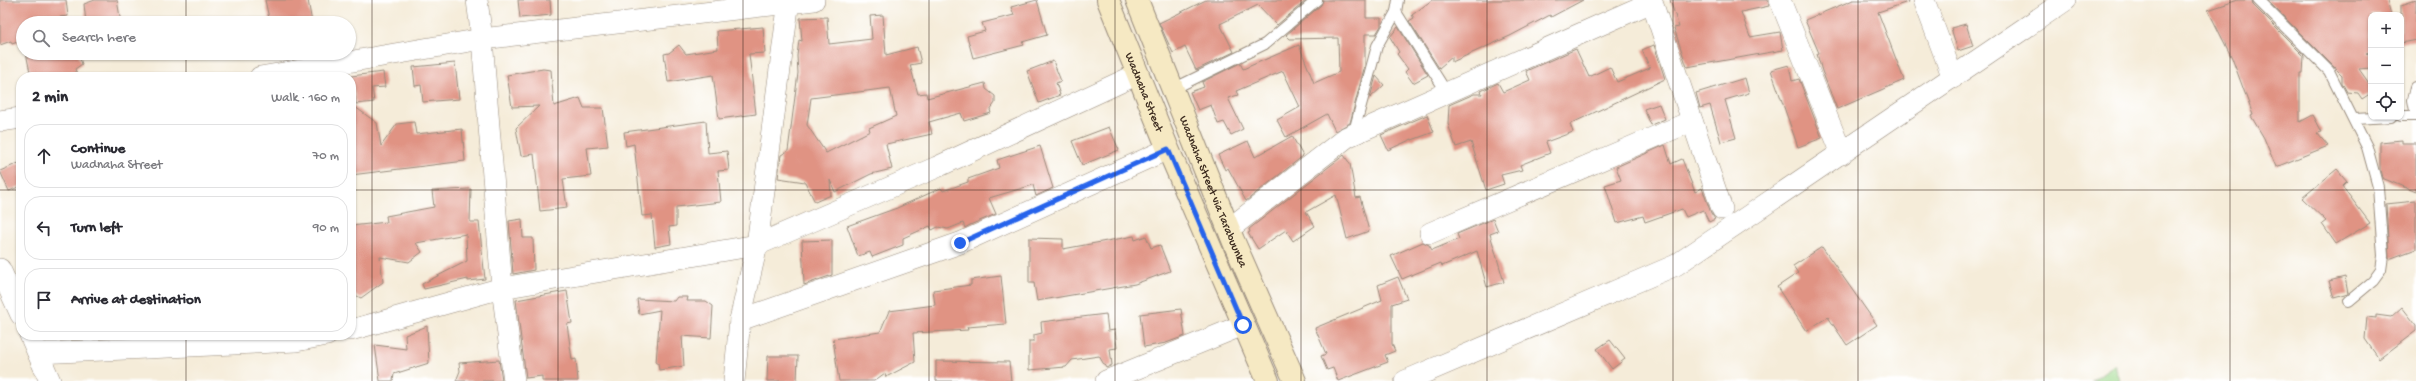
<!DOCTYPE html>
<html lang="en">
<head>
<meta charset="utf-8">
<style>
	body { margin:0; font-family:"Gochi Hand",sans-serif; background:#f2f2f3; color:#2b2b33 }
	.controls { position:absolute; right:12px; top:12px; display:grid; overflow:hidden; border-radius:8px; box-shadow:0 1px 3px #0004 }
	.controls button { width:36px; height:36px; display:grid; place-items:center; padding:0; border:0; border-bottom:1px solid #e1e1e2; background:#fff; color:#2b2b33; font:20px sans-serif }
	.stop { position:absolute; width:12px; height:12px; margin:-9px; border:3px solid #2563eb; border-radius:50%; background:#fff }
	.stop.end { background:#2563eb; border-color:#fff; box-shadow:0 1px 4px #0008 }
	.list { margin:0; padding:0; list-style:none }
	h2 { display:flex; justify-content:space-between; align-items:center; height:52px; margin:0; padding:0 16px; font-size:17px }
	h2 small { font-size:13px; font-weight:400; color:#7c7c81 }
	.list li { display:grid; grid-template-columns:26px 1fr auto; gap:12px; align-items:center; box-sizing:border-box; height:64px; margin:0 8px 8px; padding:0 8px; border:1px solid #e1e1e2; border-radius:16px }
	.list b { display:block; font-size:15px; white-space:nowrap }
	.list p { margin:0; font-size:13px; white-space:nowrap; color:#7c7c81 }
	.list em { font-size:13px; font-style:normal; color:#7c7c81 }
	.icon { flex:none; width:22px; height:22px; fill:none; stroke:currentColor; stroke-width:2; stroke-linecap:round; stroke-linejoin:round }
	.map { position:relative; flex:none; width:2416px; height:381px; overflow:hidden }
	.search { position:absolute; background:#fff; box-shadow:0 1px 3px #0004; left:16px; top:16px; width:340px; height:44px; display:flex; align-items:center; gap:10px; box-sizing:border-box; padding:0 14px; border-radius:22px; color:#7c7c81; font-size:15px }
	.panel { position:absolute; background:#fff; box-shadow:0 1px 3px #0004; left:16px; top:72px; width:340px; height:268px; border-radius:16px }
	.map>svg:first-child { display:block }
	.green { fill:#9dd88b; stroke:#6c8154 }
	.building { fill:#e09383; fill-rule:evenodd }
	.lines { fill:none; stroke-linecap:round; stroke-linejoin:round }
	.lane-casing { stroke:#988b7c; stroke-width:12 }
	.street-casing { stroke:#988b7c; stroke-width:22 }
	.secondary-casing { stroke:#988b7c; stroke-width:24 }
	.lane { stroke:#fff; stroke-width:10 }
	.street { stroke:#fff; stroke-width:21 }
	.secondary { stroke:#f6e9c3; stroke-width:22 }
	.route { stroke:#2563eb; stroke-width:5 }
	.grid { fill:none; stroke:#3b2a1e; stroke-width:1; stroke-opacity:0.55 }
	.labels { text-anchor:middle; stroke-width:4; stroke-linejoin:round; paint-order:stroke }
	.street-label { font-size:12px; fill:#3b2a1e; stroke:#fff }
</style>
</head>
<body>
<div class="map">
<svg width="2416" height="381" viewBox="0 0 2416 381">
	<rect width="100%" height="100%" fill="#fff"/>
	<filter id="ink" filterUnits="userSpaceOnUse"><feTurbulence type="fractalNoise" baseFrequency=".025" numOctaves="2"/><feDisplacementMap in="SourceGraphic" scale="8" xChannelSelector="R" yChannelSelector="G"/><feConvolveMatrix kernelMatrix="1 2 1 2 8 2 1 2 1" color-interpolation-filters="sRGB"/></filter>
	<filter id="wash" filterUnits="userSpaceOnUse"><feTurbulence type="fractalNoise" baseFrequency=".012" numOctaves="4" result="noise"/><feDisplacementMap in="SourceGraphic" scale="16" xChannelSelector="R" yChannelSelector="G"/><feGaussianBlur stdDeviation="0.9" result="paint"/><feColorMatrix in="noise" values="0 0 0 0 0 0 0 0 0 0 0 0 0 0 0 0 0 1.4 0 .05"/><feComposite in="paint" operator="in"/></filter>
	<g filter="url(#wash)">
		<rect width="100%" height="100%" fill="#f5ecd9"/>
		<polygon class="green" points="2114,365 2121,381 2091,381"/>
		<g id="blocks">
			<g class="building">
				<polygon points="0,0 66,0 68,16 59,17 58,23 23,23 23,40 12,44 11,41 0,45"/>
				<polygon points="95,0 117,0 121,23 86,23 84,4"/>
				<polygon points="265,0 308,0 312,23 270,23"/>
				<polygon points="518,0 550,0 551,15 520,18"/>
				<polygon points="1037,0 1047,35 1022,42 1024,45 973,58 967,36 985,31 982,23 1014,15 1011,7"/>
				<polygon points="1206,0 1307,0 1277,25 1258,5 1220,24 1234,52 1196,70 1185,47 1173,53 1159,23"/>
				<polygon points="1323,0 1366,0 1366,18 1381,18 1381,26 1376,34 1365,34 1365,65 1350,123 1335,131 1327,114 1286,137 1277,120 1300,107 1283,71 1236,91 1238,95 1228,98 1243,129 1231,135 1224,122 1218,124 1211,105 1198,110 1190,92 1204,87 1202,82 1240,63 1243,69 1299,45 1314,83 1339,72 1338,38 1290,39 1286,35 1321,5"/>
				<polygon points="1432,0 1583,0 1551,17 1550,15 1510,36 1452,62 1452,57 1439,68 1409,21 1414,18 1412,15"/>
				<polygon points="1670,0 1768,0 1769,6 1741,12 1750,37 1780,32 1783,50 1687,67 1674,28 1679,27"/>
				<polygon points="1853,0 1907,0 1908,2 1878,12 1904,80 1837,109 1822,71 1817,54 1819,53 1805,20"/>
				<polygon points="2238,0 2252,0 2253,5 2304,56 2303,74 2300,74 2300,122 2313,115 2322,132 2317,133 2328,146 2276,167 2264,138 2251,116 2253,115 2232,58 2208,10"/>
				<polygon points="2267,0 2387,0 2391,15 2371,15 2371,52 2366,53 2371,55 2371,68 2359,69 2371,86 2371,93 2362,99 2358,93 2347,92 2342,83 2342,75"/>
				<polygon points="2416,0 2416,40 2401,43 2401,5"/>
				<path d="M883,15L886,55L917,47L921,63L910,65L918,94L926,93L927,98L985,83L986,89L995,96V103L990,110L991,113L964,121L961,113L929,122L932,134L886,144L892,169L871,174L835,192L830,180L831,195L815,202L805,182L778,178L781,155L788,151L798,73L797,56L799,40L802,41L800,18L827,17L829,44L872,39L870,16ZM890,88L896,116L869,128L870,131L826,153L807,125L811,98Z"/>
				<polygon points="1966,24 1973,46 1958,51 1951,28"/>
				<polygon points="763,27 765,53 749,54 756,114 719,119 713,75 668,82 664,54 669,53 679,45 686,54 718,49 717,31"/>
				<polygon points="1398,27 1428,75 1413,83 1405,72 1408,69 1397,54 1399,52 1390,37"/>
				<polygon points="1654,45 1665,79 1570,124 1573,132 1546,142 1550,153 1520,165 1522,170 1501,175 1504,184 1486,190 1471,142 1456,147 1448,124 1449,105 1474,94 1482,94 1481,91 1498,83 1503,92 1530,80 1526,71 1576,49 1589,77 1610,67 1617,82 1650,68 1642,50"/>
				<polygon points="26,53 78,53 82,64 75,69 77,74 64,77 31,77"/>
				<polygon points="1053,61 1061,81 1056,83 1060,95 1039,103 1027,71"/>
				<polygon points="455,63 459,99 423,102 421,85 415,86 413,67"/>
				<polygon points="1789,65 1792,81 1799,79 1822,138 1798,147 1771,70"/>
				<polygon points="543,69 551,70 554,106 580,98 584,108 603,108 608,146 587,148 591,176 563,179 567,208 540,211 534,154 521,156 516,128 539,106 512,107 507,75"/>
				<polygon points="383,72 385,87 372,88 374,102 356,104 351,76"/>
				<polygon points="1376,76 1384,85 1370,98"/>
				<polygon points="1745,78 1749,93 1725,100 1736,138 1721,142 1710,105 1700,108 1696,93"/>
				<polygon points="351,104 377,123 381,146 397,124 414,122 416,134 462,129 465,161 351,175"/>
				<polygon points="1659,104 1665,119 1651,125 1644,109"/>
				<polygon points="1427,115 1434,132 1412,140 1412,139 1388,150 1381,135"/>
				<polygon points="706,121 708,153 727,151 729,170 718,171 721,202 676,207 676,226 669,227 671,244 655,247 652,215 642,216 634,144 626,146 624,132"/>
				<polygon points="1109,127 1119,150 1082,165 1072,141"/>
				<polygon points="1292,136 1303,156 1246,201 1228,168 1225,170 1218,155 1248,141 1255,157"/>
				<polygon points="2402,140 2402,143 2416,143 2416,192 2382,178 2380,170 2380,142"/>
				<polygon points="1665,145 1671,164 1682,159 1695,192 1702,188 1711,213 1715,219 1709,222 1703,210 1686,217 1682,209 1645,222 1643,216 1617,223 1605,185 1621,180 1616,167"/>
				<polygon points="1040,146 1053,188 1036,196 1033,185 989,198 996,214 970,225 965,228 963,223 948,229 938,227 932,230 930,226 903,238 903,245 872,257 870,252 858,256 847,226 897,208 941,188 943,191 968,182 968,179 999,168 997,160"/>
				<polygon points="1344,155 1350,164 1356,198 1360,197 1369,231 1347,239 1336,195 1306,212 1315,226 1293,241 1286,230 1258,249 1248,233 1250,232 1249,229"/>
				<polygon points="21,162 21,186 9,191 0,171"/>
				<polygon points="2337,169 2347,181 2342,186 2370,223 2336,244 2322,224 2326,221 2302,198"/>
				<polygon points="471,189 470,222 479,222 485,279 468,281 468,279 424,289 422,284 467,261 466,234 416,243 422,252 409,262 380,257 383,282 361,298 351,293 351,226 387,222 386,216 434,207 432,191"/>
				<polygon points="2416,201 2416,249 2389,259 2386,204"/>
				<polygon points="522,219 523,238 533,238 534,270 513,274 509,221"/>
				<polygon points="1493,219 1498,231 1490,234 1504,282 1487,287 1477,251 1442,266 1441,263 1402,279 1391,256 1423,242 1429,245 1432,250 1459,239 1457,234"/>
				<polygon points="1134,236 1135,240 1146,236 1151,248 1160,245 1170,271 1135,284 1037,301 1034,283 1029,283 1029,238 1063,239 1063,249"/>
				<polygon points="832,240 832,275 804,285 802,241"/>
				<polygon points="1822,247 1877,325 1847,345 1828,317 1806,331 1777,287 1798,273 1793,266"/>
				<polygon points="1001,276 1006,324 967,327 968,330 913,333 915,362 886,377 885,373 874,381 839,381 833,339 880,332 889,311 935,305 933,290 971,285 971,280"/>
				<polygon points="1398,277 1407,299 1392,304 1392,344 1395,351 1385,355 1388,362 1338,381 1333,368 1327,370 1321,356 1326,354 1315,328 1382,300 1378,285"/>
				<polygon points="2345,277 2348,294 2334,298 2329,281"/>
				<polygon points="567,291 572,323 567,324 572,360 576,359 578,381 542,381 542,376 526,378 516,300"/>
				<polygon points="677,297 688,297 687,301 706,301 713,306 711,338 682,336 684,366 659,370 658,363 656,363 660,310 639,314 637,299 674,301"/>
				<polygon points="2402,307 2416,325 2416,331 2379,359 2365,339 2367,317 2376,318 2376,315 2391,317"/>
				<polygon points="1181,309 1185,336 1166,343 1144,347 1140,314"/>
				<polygon points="1106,314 1108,331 1115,330 1117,348 1110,349 1112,365 1106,368 1099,356 1072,360 1066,367 1029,370 1029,341 1034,341 1034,335 1042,333 1041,322"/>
				<polygon points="427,326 429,363 394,374 393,381 380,381 375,345 406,349 405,335"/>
				<polygon points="1610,340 1625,359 1612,369 1597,349"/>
				<polygon points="768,356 798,356 797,381 767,381"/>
				<polygon points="499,360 502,380 499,381 456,381 460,371 459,363"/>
				<polygon points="936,361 1009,362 1011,381 936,381"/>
			</g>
		</g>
	</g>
	<g filter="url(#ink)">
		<use href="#blocks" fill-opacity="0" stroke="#988b7c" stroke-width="1"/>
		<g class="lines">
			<g class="lane-casing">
				<g id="lane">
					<polyline points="2258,0 2329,71 2367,147 2378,187 2383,256 2381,270 2373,281 2349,301"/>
					<polyline points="1396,12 1398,0"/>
					<polyline points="2416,87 2413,100 2416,116"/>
					<polyline points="1173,89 1265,44 1317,0"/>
					<polyline points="2401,116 2416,116"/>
					<polyline points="2355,119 2391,117"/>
					<polyline points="1353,135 1377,46 1396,12 1447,93"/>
				</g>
			</g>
			<g class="street-casing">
				<g id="street">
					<polyline points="477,0 482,39 502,288 514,381"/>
					<polyline points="1780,0 1842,154"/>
					<polyline points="1924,0 1953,78"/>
					<polyline points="260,77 482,39 814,0"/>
					<polyline points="0,121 21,118"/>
					<polyline points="1229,229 1347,137 1652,2 1722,209"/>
					<polyline points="1430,233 1692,121"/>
					<polyline points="0,269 21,315"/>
					<polyline points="740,320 960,243 1168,149"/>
					<polyline points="351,330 502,288 757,245 937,167 1138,74"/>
					<polyline points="30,335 50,381"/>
					<polyline points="38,353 296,341 327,335"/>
					<polyline points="734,381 740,320 757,245 789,0"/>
					<polyline points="1106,381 1243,325"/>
					<polyline points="1405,381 1676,265 2066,0"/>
				</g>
			</g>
			<g class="secondary-casing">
				<g id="secondary">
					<path id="s1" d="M1108,0L1168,149L1268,381"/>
					<path id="s2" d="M1137,0L1233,240L1295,381"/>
				</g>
			</g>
			<use href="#lane" class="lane"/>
			<use href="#street" class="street"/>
			<use href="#secondary" class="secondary"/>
		</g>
	</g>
	<g class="lines" filter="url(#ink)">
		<polyline class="route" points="960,243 1168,149 1243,325"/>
	</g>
	<path class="grid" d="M186,0V23M372,0V381M558,0V381M743,0V381M929,0V381M1115,0V381M1301,0V381M1487,0V381M1673,0V381M1858,0V381M2044,0V381M2230,0V381M186,53V77M0,190H21M351,190H2416M186,335V381"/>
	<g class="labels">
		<g class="street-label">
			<text dy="4" stroke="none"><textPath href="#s1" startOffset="99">Wadnaha Street</textPath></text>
			<text dy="4" stroke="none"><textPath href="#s2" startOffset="206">Wadnaha Street via Tarabuunka</textPath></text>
		</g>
	</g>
</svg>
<div class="controls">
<button>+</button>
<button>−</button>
<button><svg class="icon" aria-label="locate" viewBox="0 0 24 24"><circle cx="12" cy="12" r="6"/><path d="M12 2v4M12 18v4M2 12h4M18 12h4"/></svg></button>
</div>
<div class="stop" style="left:1243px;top:325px"></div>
<div class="stop end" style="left:960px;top:243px"></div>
<div class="search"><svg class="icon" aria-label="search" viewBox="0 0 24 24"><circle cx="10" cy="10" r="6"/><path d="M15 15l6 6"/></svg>Search here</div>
<section class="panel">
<h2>2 min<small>Walk · 160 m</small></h2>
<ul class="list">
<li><svg class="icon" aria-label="ahead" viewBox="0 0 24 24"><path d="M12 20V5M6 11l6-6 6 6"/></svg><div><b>Continue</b><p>Wadnaha Street</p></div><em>70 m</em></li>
<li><svg class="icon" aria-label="left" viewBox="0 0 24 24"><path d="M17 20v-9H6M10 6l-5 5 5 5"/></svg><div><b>Turn left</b></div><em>90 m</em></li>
<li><svg class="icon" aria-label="arrive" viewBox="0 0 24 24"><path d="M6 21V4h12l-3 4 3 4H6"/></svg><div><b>Arrive at destination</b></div></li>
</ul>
</section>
</div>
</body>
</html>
